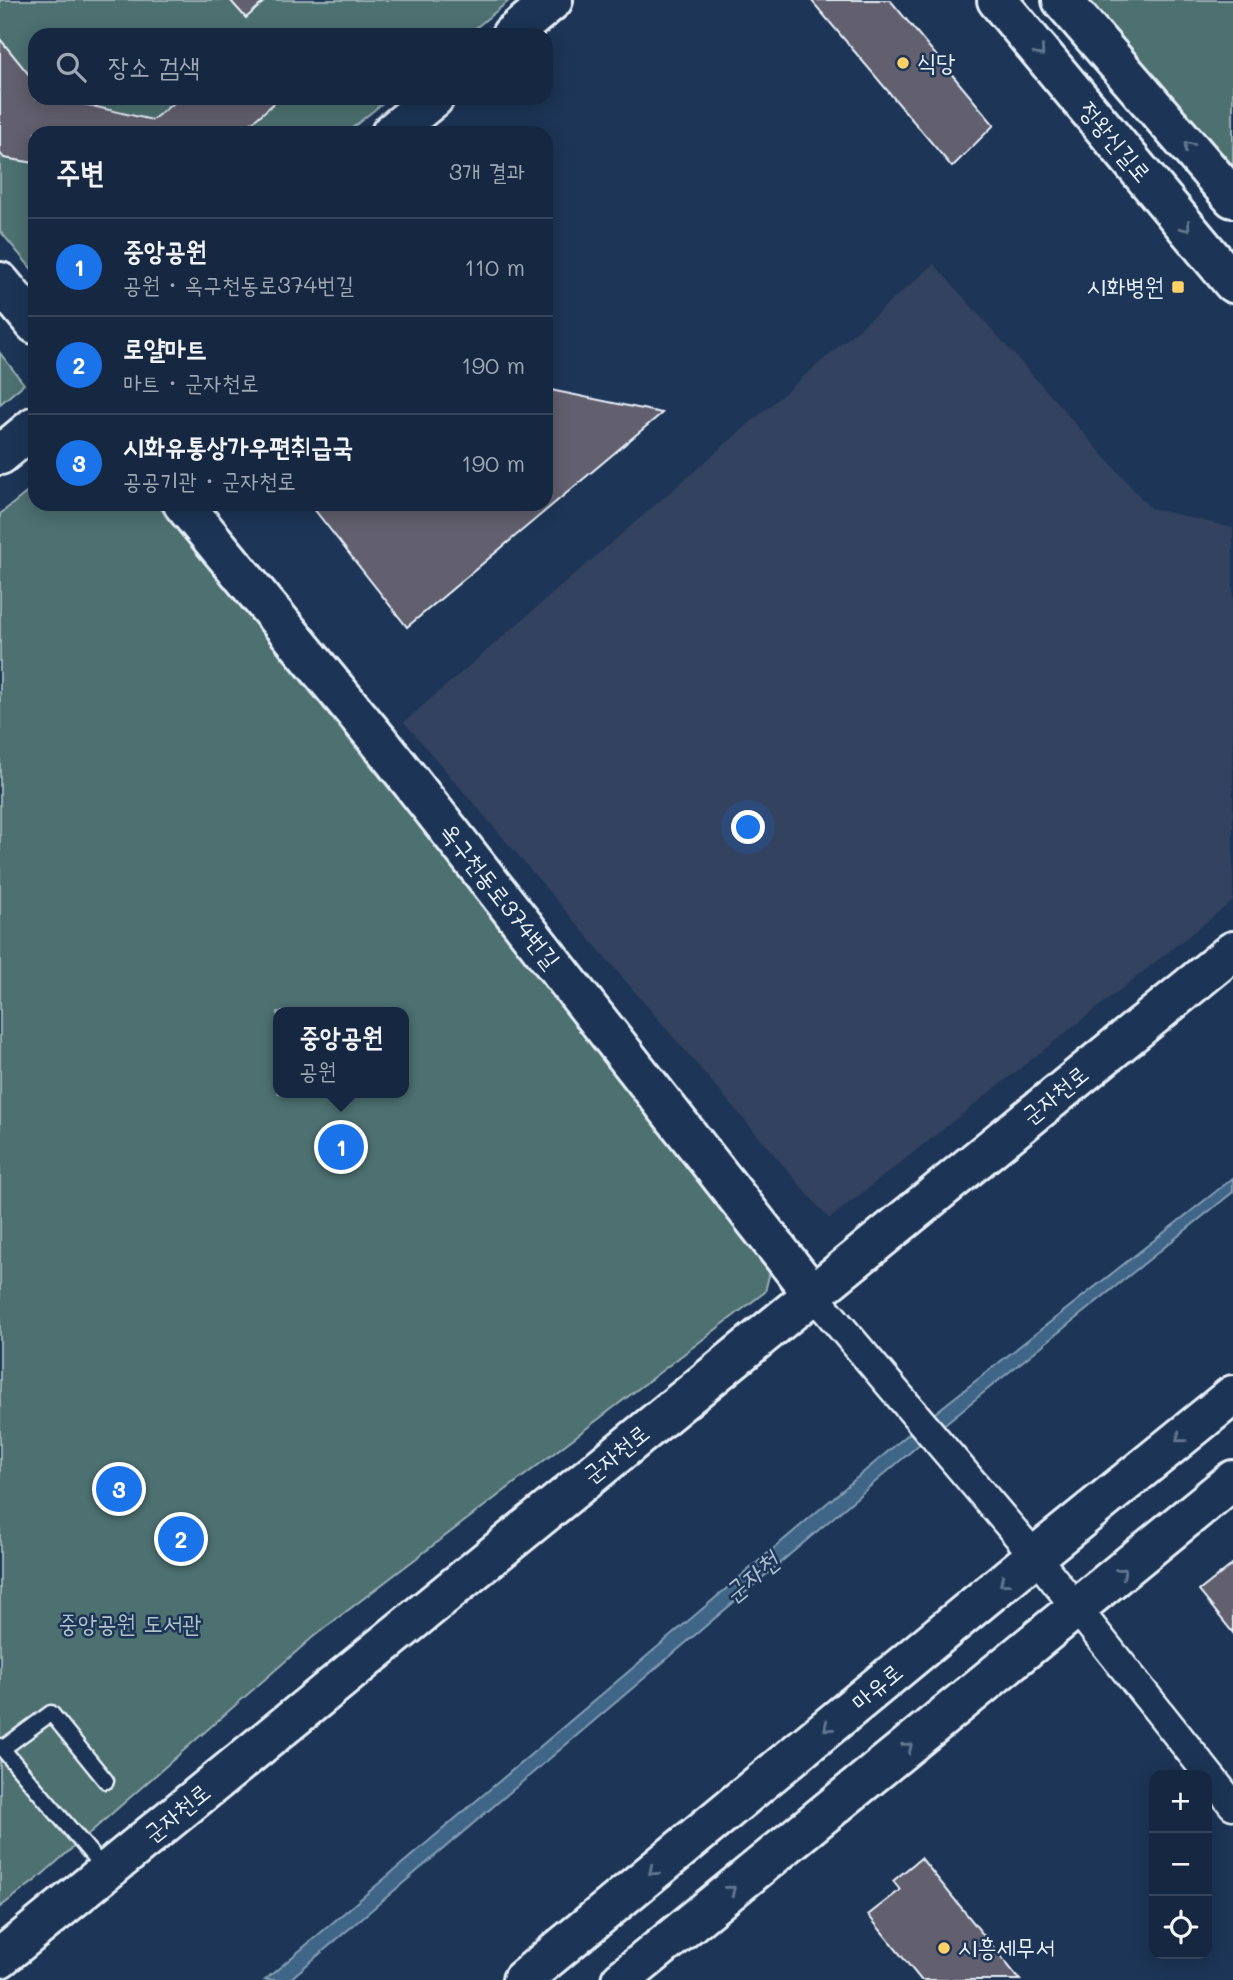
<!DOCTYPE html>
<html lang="ko">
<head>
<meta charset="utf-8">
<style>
	body { margin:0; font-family:Mali,"Poor Story",sans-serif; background:#1f3048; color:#f1f3f6 }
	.controls { position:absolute; right:21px; bottom:21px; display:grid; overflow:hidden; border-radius:14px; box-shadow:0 4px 18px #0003 }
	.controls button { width:63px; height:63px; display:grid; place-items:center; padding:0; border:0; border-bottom:2px solid #35445a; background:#162841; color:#f1f3f6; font:35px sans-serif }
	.you { position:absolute; left:749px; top:828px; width:24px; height:24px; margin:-18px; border:5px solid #fff; border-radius:50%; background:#1a73e8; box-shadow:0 0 0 10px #1a73e833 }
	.badge { display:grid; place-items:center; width:46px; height:46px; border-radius:50%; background:#1a73e8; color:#fff; font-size:23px; font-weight:700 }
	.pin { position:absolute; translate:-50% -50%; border:4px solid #fff; box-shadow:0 2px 7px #0006 }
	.popup { position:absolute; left:273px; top:1007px; width:136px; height:91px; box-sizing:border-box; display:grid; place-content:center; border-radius:14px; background:#162841; filter:drop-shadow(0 2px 5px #0005); font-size:23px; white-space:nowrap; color:#9ea6b1 }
	.popup b { font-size:26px; color:#f1f3f6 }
	.popup::after { content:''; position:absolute; left:50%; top:100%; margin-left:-14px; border:14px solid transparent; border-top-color:#162841 }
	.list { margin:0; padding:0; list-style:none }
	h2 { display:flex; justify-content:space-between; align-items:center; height:91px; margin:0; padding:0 28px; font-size:30px }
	h2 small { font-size:23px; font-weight:400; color:#9ea6b1 }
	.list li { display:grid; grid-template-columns:46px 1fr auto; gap:21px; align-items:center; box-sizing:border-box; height:98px; padding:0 28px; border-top:2px solid #35445a }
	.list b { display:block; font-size:26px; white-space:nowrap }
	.list p { margin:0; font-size:23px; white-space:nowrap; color:#9ea6b1 }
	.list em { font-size:23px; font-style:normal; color:#9ea6b1 }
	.icon { flex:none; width:38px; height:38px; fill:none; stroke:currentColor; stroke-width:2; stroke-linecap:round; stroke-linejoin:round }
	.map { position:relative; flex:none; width:1233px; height:1980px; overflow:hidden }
	.search { position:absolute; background:#162841; box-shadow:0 4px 18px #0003; left:28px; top:28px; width:525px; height:77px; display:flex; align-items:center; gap:18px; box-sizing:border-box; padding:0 24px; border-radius:21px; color:#9ea6b1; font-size:26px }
	.panel { position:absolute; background:#162841; box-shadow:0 4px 18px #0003; left:28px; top:126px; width:525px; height:385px; border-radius:21px }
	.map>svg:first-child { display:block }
	.built { fill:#32425e }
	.green { fill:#4d6f6f; stroke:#9ab0b4; stroke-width:2; fill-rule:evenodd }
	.water { fill:#3f6687; stroke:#839eb4; stroke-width:2 }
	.building { fill:#625f6e; stroke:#e8f1f8; stroke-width:2 }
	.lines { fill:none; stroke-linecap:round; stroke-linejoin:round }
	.lane-casing { stroke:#e8f1f8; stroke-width:19 }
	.street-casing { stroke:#e8f1f8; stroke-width:33 }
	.secondary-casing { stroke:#e8f1f8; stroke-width:44 }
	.lane { stroke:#1d3557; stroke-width:14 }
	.street { stroke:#1d3557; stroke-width:28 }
	.secondary { stroke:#1d3557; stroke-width:38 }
	.oneway { stroke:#64778f }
	.poi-dot { fill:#ffd166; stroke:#1d3557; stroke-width:2.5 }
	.labels { text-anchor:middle; stroke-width:5; stroke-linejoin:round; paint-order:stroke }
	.poi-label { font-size:24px; fill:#e8f1f8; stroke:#1d3557; text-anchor:start }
	.street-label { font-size:24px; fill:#e8f1f8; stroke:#1d3557 }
	.park-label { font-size:24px; fill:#b2c4c8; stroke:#1d3557 }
	.water-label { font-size:26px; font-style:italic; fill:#adc0d0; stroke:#1d3557 }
</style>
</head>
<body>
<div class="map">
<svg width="1233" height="1980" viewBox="0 0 1233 1980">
	<rect width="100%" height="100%" fill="#1d3557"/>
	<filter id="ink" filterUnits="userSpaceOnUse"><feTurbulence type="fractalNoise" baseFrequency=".0143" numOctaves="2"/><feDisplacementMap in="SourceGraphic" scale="14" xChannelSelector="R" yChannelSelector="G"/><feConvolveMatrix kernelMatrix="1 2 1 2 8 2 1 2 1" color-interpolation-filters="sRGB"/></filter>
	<g filter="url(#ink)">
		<polygon class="built" points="934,264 1150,508 1233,528 1233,901 829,1219 404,722"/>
		<g class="green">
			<polygon points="0,0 510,0 467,35 35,35 35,98 389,98 346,133 35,133 35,273 0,231"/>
			<polygon points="1089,0 1233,0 1233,170"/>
			<polygon points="0,353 24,384 0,404"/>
			<path d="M35,486V504H157L773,1259L765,1292L313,1637L36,1880L0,1907V514ZM278,1012H404V1093H278Z"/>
		</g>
		<polygon class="water" points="1233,1178 1233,1192 921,1443 289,1980 265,1980 912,1431"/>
		<g class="building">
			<polygon points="230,0 266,0 246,18"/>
			<polygon points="811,0 890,0 994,125 952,167"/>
			<polygon points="0,39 35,82 35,98 58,98 152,120 180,98 280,98 240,133 35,133 35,163 4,158 0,153"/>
			<polygon points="546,389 662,413 407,627 310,504 546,504"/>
			<polygon points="1233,1564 1233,1633 1199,1591"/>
			<polygon points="921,1858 1020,1980 921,1980 868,1915 900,1890 893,1881"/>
		</g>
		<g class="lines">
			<g class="lane-casing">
				<g id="lane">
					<polyline points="0,1746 105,1870"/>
					<polyline points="2,1749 51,1713 106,1781"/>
				</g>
			</g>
			<g class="street-casing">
				<polyline id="street" points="812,1293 1035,1556 1233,1805"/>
			</g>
			<g class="secondary-casing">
				<g id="secondary">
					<polyline points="997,0 1233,283"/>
					<polyline points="1062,0 1233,198"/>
					<polyline points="511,35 553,0"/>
					<polyline points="391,133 434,98"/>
					<polyline points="0,282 35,324"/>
					<polyline points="0,455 35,426"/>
					<polyline points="183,504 382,745 812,1293"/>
					<polyline points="0,1958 1233,951"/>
					<polyline points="522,1980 1035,1556 1233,1395"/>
					<polyline points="621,1980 1233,1480"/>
				</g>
			</g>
			<use href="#lane" class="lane"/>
			<use href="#street" class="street"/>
			<use href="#secondary" class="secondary"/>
		</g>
		<defs><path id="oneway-chevron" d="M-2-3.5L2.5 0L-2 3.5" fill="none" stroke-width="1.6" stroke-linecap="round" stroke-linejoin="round" transform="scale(1.75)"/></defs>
		<g class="oneway">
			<use href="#oneway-chevron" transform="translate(1040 52) rotate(50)"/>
			<use href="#oneway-chevron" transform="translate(1188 146) rotate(-131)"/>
			<use href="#oneway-chevron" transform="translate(1186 227) rotate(50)"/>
			<use href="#oneway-chevron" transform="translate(1180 1438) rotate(141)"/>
			<use href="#oneway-chevron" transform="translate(1122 1572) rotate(-40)"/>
			<use href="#oneway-chevron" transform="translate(1004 1582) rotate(140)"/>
			<use href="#oneway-chevron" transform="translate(828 1727) rotate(140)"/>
			<use href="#oneway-chevron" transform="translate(908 1747) rotate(-39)"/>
			<use href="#oneway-chevron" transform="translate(653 1871) rotate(140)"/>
			<use href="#oneway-chevron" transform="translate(731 1890) rotate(-39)"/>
		</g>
	</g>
	<g class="poi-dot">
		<circle cx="903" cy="63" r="7"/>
		<rect x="1171" y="280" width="14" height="14" rx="3.5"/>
		<circle cx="944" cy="1948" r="7"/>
	</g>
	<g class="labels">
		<g class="poi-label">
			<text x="917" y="71">식당</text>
			<text x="1164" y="295" text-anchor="end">시화병원</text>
			<text x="958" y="1956">시흥세무서</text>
		</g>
		<g class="street-label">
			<text transform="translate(1115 142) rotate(50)" y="8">정왕신길로</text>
			<text transform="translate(500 896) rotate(52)" y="8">옥구천동로374번길</text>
			<text transform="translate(1055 1095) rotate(-39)" y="8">군자천로</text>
			<text transform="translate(616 1454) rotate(-39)" y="8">군자천로</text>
			<text transform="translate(877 1687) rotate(-40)" y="8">마유로</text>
			<text transform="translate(177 1813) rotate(-39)" y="8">군자천로</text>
		</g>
		<g class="park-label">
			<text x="130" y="1632">중앙공원 도서관</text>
		</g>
		<g class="water-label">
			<text transform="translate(751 1577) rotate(-40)" y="9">군자천</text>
		</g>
	</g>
</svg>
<div class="controls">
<button>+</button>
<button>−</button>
<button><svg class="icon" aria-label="locate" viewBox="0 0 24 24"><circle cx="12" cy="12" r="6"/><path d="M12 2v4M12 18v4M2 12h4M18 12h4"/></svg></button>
</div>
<div class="you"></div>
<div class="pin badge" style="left:341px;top:1147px">1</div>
<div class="popup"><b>중앙공원</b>공원</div>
<div class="pin badge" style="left:181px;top:1539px">2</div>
<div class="pin badge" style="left:119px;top:1489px">3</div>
<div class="search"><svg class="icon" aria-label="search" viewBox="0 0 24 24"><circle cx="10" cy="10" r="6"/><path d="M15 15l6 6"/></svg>장소 검색</div>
<section class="panel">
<h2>주변<small>3개 결과</small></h2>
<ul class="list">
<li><span class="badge">1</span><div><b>중앙공원</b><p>공원 · 옥구천동로374번길</p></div><em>110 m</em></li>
<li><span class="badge">2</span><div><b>로얄마트</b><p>마트 · 군자천로</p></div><em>190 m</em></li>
<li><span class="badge">3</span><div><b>시화유통상가우편취급국</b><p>공공기관 · 군자천로</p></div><em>190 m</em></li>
</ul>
</section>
</div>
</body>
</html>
